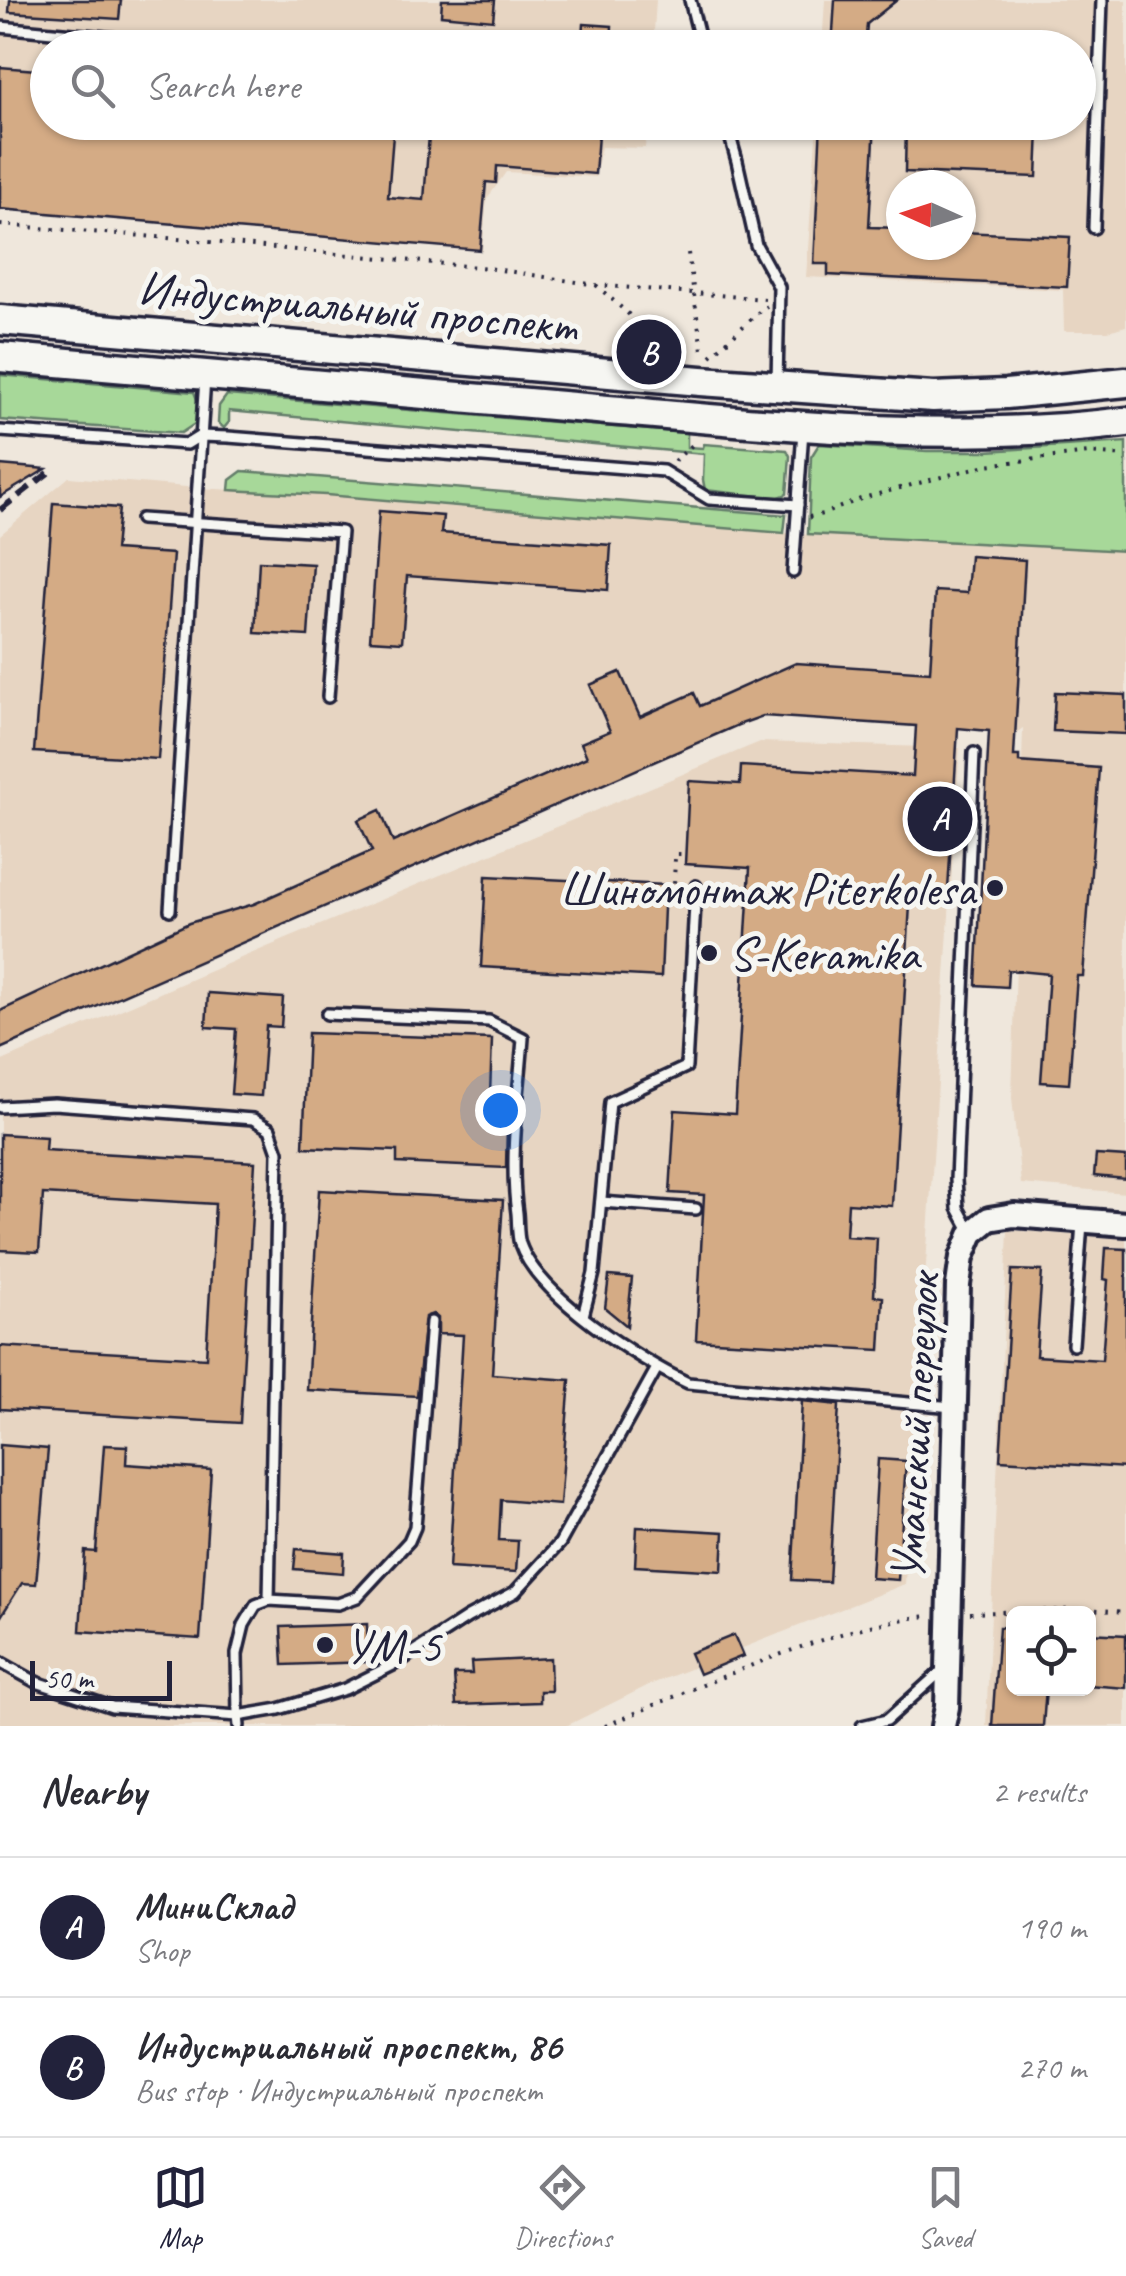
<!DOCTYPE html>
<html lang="en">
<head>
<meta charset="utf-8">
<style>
	body { margin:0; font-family:Caveat,sans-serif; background:#f2f2f3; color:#2b2b33 }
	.controls { position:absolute; right:30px; bottom:30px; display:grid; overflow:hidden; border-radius:15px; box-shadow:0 2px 8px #0004 }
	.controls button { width:90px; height:90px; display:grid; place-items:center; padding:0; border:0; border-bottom:2px solid #e1e1e2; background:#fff; color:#2b2b33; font:50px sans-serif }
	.compass { position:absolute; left:886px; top:170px; width:90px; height:90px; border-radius:50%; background:#fff; box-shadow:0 2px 8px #0004; rotate:273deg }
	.scale { position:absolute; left:30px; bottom:25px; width:142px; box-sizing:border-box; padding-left:10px; border:5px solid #22223b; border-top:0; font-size:28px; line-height:35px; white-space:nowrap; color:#22223b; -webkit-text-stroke:8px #f6f6f2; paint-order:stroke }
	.you { position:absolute; left:500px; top:1110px; width:35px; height:35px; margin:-25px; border:8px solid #fff; border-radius:50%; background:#1a73e8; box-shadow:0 0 0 15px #1a73e833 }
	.badge { display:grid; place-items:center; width:65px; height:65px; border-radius:50%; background:#22223b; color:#fff; font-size:32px; font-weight:700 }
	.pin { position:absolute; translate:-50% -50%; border:5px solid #fff; box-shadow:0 2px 10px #0006 }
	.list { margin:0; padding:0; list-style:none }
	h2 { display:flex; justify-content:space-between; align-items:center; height:130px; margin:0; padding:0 40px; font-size:42px }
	h2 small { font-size:32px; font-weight:400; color:#7c7c81 }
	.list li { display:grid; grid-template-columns:65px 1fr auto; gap:30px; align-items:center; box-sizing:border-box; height:140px; padding:0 40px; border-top:2px solid #e1e1e2 }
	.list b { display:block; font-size:38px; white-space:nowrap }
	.list p { margin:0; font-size:32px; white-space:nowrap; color:#7c7c81 }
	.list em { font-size:32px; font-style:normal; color:#7c7c81 }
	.icon { flex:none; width:55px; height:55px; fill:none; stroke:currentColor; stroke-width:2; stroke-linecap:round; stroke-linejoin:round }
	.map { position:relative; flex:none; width:1126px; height:1726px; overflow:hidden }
	.search { position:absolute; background:#fff; box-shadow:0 2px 8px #0004; left:30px; right:30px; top:30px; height:110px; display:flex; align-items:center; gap:25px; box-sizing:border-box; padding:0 35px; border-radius:55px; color:#7c7c81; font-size:38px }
	.sheet { height:410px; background:#fff }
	nav { display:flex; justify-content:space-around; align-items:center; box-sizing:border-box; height:140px; border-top:2px solid #e1e1e2; background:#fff; font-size:28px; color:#7c7c81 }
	nav a { display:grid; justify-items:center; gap:5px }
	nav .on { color:#22223b }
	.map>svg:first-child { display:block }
	.built { fill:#e7d5c2; fill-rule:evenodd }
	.green { fill:#a7d899; stroke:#647d6a; stroke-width:2.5 }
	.building { fill:#d4ab85; stroke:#22223b; stroke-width:2.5 }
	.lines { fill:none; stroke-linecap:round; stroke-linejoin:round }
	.lane-casing { stroke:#22223b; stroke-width:16 }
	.secondary-casing { stroke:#22223b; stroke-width:30 }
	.primary-casing { stroke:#22223b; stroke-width:35 }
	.path { stroke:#22223b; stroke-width:4; stroke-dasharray:2.5 8; stroke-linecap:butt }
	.lane { stroke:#f6f6f2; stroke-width:9 }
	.secondary { stroke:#f6f6f2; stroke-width:22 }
	.primary { stroke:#f6f6f2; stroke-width:28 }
	.rail { stroke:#22223b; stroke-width:6; stroke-dasharray:15 8; stroke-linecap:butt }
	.poi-dot { fill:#22223b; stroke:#f6f6f2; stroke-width:4 }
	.labels { text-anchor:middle; stroke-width:10; stroke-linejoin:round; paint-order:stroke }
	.street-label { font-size:48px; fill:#22223b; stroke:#f6f6f2 }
	.poi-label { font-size:48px; fill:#22223b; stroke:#f6f6f2; text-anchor:start }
</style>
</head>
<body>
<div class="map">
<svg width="1126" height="1726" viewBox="0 0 1126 1726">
	<rect width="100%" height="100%" fill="#efe7dc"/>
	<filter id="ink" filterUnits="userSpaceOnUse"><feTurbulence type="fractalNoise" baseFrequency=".01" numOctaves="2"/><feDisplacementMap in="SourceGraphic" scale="20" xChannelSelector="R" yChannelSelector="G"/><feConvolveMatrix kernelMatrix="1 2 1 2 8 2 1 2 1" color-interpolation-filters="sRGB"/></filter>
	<g filter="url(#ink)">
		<g class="built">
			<polygon points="0,0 656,0 653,47 48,48 48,122 647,123 645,148 601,147 595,177 506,172 487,199 482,251 0,210"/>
			<path d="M825,0H1126V326L1108,331H1064L1063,290L806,277L817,123L1078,122V48L822,47ZM901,185H961V245H901Z"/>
			<polygon points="69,477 198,488 326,495 795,534 1126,551 1126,1193 1021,1184 1012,1098 1023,728 1016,733 762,716 0,1049 0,535"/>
			<polygon points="760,742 960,748 905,1584 649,1685 566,1726 0,1726 0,1062 236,960"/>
			<path d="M1008,1230L1126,1239V1726H986ZM1014,1614H1088V1688H1014Z"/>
		</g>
		<g class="green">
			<polygon points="0,375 194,392 199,404 196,423 181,433 0,420"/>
			<polygon points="227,395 687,433 687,447 703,448 704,444 787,450 790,456 787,494 777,498 705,490 703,480 704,454 229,411 229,422 224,428 218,423 219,406"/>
			<polygon points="1126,442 1126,551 808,534 811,457 819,444 927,451 987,451"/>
			<polygon points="242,471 786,515 784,533 326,495 229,490 230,480"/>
		</g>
		<g class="building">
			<polygon points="10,0 121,0 119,19 9,12"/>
			<polygon points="442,0 495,0 493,20 441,15"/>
			<polygon points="835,0 897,0 867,24 865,48 832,48"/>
			<polygon points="584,24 612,26 611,48 582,48"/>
			<polygon points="0,67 48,71 48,122 394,122 388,197 424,200 430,122 515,122 562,126 562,122 599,122 595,174 497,166 496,183 486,182 480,250 0,209"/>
			<polygon points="821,122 875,122 869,227 901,228 901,245 961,245 961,232 1070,237 1067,287 828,275 828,264 814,264"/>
			<polygon points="906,124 1039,129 1037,177 905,172"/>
			<polygon points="0,465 46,469 0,497"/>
			<polygon points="53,503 119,508 115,550 173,554 158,759 34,752"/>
			<polygon points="379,511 443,516 441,533 611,545 608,590 407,576 402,642 370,640"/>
			<polygon points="970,556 1025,560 1014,756 1019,756 1019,762 1099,768 1083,976 1077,976 1069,1084 1041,1082 1049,974 1008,970 1007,987 976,985 989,731 958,728 948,890 911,888 892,1206 848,1203 846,1236 877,1238 874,1296 883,1297 880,1350 696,1340 704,1195 670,1193 675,1110 735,1114 750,868 685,864 689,781 740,784 741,766 913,776 916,726 763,716 738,725 0,1049 0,1011 189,923 254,904 372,851 358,820 380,810 393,842 587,757 581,743 610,731 590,685 620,672 640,717 694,693 700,706 796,663 930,672 935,591 967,593"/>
			<polygon points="259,561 313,564 308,636 255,633"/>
			<polygon points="1055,692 1126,695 1126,734 1053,731"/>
			<polygon points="486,876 665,885 661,977 481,967"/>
			<polygon points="208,993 283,998 281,1027 266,1026 261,1096 231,1094 236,1029 206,1027"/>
			<polygon points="308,1033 492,1039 489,1123 507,1124 506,1168 397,1163 397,1151 303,1147"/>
			<polygon points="0,1134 46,1137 45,1150 255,1162 240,1423 0,1409 0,1346 206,1358 215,1204 43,1194 39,1252 0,1250"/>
			<polygon points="1096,1155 1126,1157 1126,1179 1094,1176"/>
			<polygon points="319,1190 503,1200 492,1374 570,1380 560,1505 501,1500 499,1540 518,1541 516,1572 449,1568 463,1335 438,1334 438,1318 433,1314 425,1317 417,1396 307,1390"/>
			<polygon points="1106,1248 1126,1249 1126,1468 1000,1460 1012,1270 1042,1271 1036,1356 1102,1360 1108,1280 1104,1279"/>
			<polygon points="609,1276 632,1278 627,1326 605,1308"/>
			<polygon points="802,1401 839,1405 829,1582 792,1580"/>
			<polygon points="0,1445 48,1449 36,1584 22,1583 0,1618"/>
			<polygon points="104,1445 127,1446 126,1464 211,1470 200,1639 80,1631 85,1551 96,1552"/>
			<polygon points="878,1459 906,1461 898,1580 871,1578"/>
			<polygon points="637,1527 724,1532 722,1571 635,1566"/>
			<polygon points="296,1549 344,1553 343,1573 294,1569"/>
			<polygon points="367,1624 368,1662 283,1665 281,1627"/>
			<polygon points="999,1627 1014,1628 1014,1688 1046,1688 1043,1726 992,1726"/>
			<polygon points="1088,1633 1126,1635 1126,1688 1088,1685"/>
			<polygon points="734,1635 743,1656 699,1674 690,1653"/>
			<polygon points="550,1658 551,1691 540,1691 540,1702 456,1705 454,1674 472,1674 471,1662"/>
		</g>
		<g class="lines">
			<g class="lane-casing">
				<g id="lane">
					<polyline points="690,0 702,48"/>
					<polyline points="0,27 221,48"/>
					<polyline points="726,122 737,161 756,245 779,287 777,383"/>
					<polyline points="1094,228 1102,0"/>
					<polyline points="0,431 187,444 200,436 228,437 663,471 709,499 798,505"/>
					<polyline points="141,519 341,532 328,697"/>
					<polyline points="793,572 803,430"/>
					<polyline points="170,910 205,378"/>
					<path d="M327,1014L489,1021L523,1038C519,1095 509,1156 517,1213C518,1223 517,1235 520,1244C538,1296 639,1360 688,1383L953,1407"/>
					<polyline points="0,1107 54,1104 253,1119 270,1129 278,1152 269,1600"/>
					<polyline points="601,1202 696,1209"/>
					<polyline points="971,1232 958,1208 956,1180 974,753"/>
					<polyline points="583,1316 594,1273 610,1102 686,1067 696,886"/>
					<polyline points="431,1322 415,1527 409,1541 357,1597 338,1604 269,1600 256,1605 244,1625 237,1654 238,1716 279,1709 345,1689 397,1663 468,1617 515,1592 560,1543 657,1368"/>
					<polyline points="1073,1345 1082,1223"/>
					<polyline points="0,1662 36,1682 112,1707 238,1716 239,1726"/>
					<polyline points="862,1726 887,1720 946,1667"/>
				</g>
			</g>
			<g class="secondary-casing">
				<polyline id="secondary" points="943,1726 947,1707 958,1285 962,1257 972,1233 989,1219 1014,1215 1126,1224"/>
			</g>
			<g class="primary-casing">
				<g id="primary">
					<polyline points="0,320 701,381 933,397 1006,394 1126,382"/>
					<path d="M0,357C199,374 398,391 597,409C773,424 950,444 1126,422"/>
				</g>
			</g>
			<g class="path">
				<polyline points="0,225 157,237 488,268 596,285 765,299"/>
				<polyline points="688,253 703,357"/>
				<polyline points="596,285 643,327 668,353"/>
				<polyline points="711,356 762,309 767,306"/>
				<polyline points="674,461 697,441"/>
				<polyline points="809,517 823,514 863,498 986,465 1088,453 1126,456"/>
				<polyline points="682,886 674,885 675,854 685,854"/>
				<polyline points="970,1613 1087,1609 1126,1612"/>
				<path d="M605,1726C659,1703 713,1680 768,1659C822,1639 873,1621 930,1616"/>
			</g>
			<use href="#lane" class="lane"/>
			<use href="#secondary" class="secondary"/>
			<use href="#primary" class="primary"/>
			<polyline class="rail" points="0,510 51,471"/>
		</g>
	</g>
	<g class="poi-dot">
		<circle cx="995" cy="888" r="10"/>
		<circle cx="709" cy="953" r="10"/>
		<circle cx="325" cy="1645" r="10"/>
	</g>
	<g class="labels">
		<g class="street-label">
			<text transform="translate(358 306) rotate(5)" y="17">Индустриальный проспект</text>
			<text transform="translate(914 1427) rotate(-87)" y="17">Уманский переулок</text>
		</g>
		<g class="poi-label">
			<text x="975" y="905" text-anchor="end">Шиномонтаж Piterkolesa</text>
			<text x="729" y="970">S-Keramika</text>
			<text x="345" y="1662">УМ-5</text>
		</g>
	</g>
</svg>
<div class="controls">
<button><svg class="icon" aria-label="locate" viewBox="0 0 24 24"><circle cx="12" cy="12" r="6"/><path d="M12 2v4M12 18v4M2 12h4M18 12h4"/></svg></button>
</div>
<svg class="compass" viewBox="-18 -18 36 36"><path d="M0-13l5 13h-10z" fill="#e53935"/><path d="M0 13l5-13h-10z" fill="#7c7c81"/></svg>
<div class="scale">50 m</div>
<div class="you"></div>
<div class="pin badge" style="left:940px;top:819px">A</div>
<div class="pin badge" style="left:649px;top:352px">B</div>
<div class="search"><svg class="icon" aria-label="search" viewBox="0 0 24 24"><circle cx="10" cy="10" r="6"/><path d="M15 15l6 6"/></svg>Search here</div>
</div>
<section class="sheet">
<h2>Nearby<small>2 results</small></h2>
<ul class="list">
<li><span class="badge">A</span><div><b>МиниСклад</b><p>Shop</p></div><em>190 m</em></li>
<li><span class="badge">B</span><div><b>Индустриальный проспект, 86</b><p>Bus stop · Индустриальный проспект</p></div><em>270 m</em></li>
</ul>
</section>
<nav>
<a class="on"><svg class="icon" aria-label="map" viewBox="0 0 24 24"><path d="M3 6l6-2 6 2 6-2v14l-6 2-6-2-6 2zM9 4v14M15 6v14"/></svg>Map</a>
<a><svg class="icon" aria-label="directions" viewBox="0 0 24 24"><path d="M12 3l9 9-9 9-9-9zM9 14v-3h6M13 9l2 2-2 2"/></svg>Directions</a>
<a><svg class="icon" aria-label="saved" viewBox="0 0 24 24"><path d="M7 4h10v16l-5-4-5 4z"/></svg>Saved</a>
</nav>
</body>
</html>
